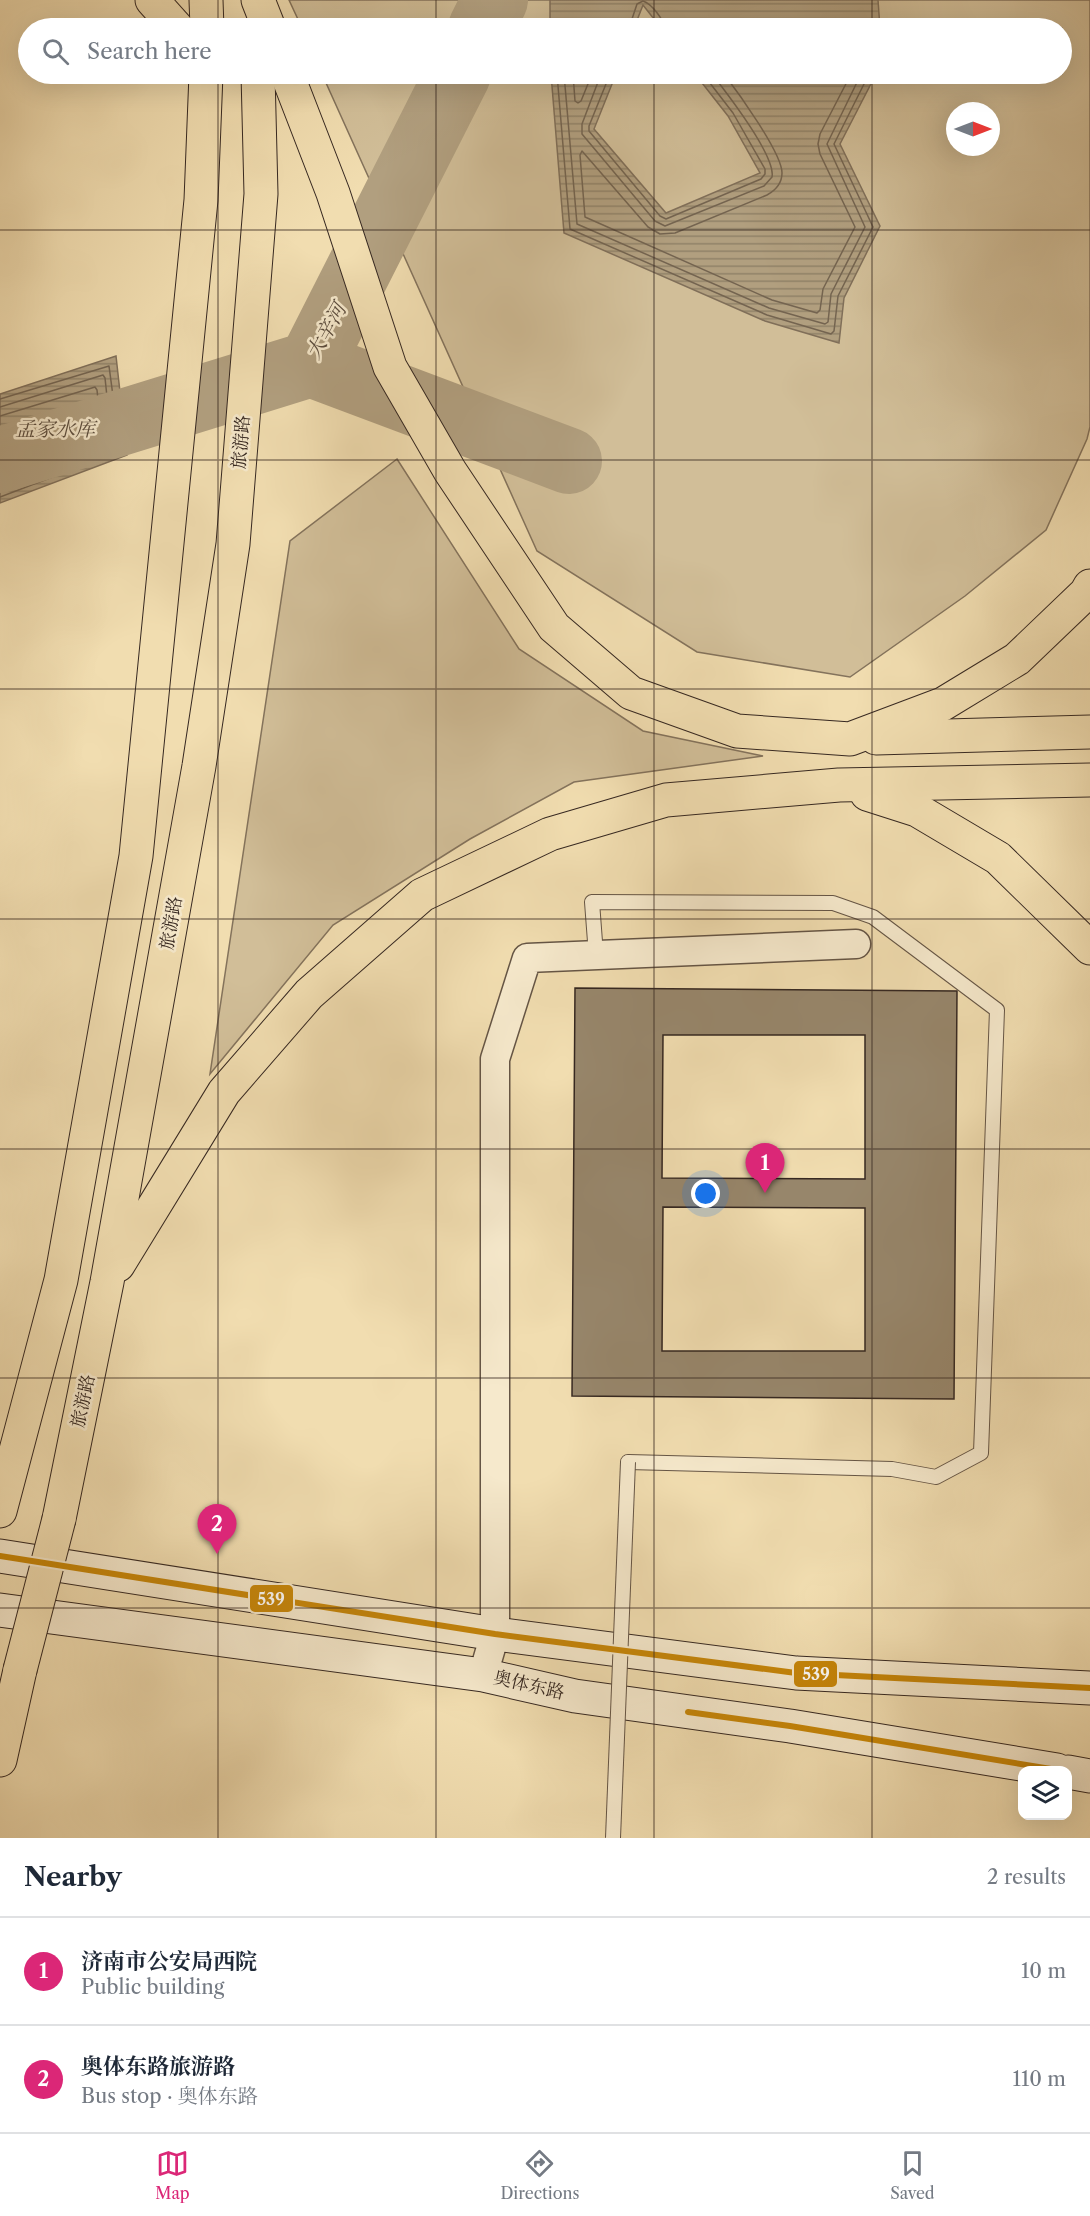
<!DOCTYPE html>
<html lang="en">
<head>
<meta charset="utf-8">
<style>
	body { margin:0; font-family:"Libre Caslon Text","Noto Serif SC",serif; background:#f6f6f7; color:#1f2937 }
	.controls { position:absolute; right:18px; bottom:18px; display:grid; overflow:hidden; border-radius:12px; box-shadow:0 6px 24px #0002 }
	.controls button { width:54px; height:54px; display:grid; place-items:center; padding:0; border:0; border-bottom:2px solid #e0e1e3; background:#fff; color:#1f2937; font:30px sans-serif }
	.compass { position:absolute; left:946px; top:102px; width:54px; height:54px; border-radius:50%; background:#fff; box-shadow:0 6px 24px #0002; rotate:90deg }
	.you { position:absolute; left:706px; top:1194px; width:21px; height:21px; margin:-15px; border:4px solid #fff; border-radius:50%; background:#1a73e8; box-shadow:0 0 0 9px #1a73e833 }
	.badge { display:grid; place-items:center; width:39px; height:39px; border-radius:50%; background:#db2777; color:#fff; font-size:20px; font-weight:700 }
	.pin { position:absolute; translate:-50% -50px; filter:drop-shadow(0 2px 3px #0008) }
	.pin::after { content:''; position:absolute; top:32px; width:21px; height:18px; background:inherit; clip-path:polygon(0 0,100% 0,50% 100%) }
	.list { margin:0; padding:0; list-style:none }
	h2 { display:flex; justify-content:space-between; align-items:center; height:78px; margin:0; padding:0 24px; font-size:26px }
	h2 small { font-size:20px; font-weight:400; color:#747a83 }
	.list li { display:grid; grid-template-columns:39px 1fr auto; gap:18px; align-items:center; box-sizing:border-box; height:108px; padding:0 24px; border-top:2px solid #e0e1e3 }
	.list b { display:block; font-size:22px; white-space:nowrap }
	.list p { margin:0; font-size:20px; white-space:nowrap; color:#747a83 }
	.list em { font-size:20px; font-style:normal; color:#747a83 }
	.icon { flex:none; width:33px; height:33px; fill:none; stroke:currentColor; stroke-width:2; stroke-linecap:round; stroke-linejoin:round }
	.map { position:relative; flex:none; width:1090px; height:1838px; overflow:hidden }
	.search { position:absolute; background:#fff; box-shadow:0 6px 24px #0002; left:18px; right:18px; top:18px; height:66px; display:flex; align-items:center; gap:15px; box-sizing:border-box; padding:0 21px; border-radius:33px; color:#747a83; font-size:22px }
	.sheet { height:294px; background:#fff }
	nav { display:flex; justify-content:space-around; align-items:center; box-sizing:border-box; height:84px; border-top:2px solid #e0e1e3; background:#fff; font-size:16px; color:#747a83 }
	nav a { display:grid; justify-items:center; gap:3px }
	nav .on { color:#db2777 }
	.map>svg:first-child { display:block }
	.green { fill:#d1be98; stroke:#84735c; stroke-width:1.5; fill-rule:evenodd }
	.water { fill:url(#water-rules); stroke:#806f59; stroke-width:1.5 }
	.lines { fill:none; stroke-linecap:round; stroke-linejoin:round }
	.shore { stroke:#746450; stroke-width:1.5 }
	.river { stroke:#b19f7f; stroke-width:66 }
	.building { fill:#97866b; stroke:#362821; stroke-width:1.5; fill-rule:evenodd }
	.lane-casing { stroke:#655545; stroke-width:16 }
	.street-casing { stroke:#655545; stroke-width:31 }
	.secondary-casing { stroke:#362821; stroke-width:35 }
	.primary-casing { stroke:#362821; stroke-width:35 }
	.lane { stroke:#f6e9cc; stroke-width:14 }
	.street { stroke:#f6e9cc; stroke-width:28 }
	.secondary { stroke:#f6e9cc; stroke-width:33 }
	.primary { stroke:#f1ddb0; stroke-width:33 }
	.lane-bridge-casing { stroke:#655545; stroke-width:16; stroke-linecap:butt }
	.primary-bridge-casing { stroke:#362821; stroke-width:35; stroke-linecap:butt }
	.lane-bridge { stroke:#f6e9cc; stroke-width:14 }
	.primary-bridge { stroke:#f1ddb0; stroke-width:33 }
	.bus-1-casing { stroke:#f6e9cc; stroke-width:10 }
	.bus-1 { stroke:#c78608; stroke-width:6 }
	.grid { fill:none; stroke:#362821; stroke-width:1.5; stroke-opacity:0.55 }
	.labels { text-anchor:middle; stroke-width:5; stroke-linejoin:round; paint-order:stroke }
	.street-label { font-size:18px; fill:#362821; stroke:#f6e9cc }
	.water-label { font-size:20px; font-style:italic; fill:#5b4c3d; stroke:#f6e9cc }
	.line-badge { stroke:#f6e9cc; stroke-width:2 }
	.badge-label { font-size:16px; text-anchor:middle; font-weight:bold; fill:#fff }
</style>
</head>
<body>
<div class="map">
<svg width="1090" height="1838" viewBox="0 0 1090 1838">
	<defs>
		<pattern id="water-rules" width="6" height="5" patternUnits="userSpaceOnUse" patternTransform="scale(1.5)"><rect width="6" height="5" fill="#b19f7f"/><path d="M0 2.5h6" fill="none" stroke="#918268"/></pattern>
	</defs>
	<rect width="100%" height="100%" fill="#f1ddb0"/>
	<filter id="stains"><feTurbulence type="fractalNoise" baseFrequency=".00333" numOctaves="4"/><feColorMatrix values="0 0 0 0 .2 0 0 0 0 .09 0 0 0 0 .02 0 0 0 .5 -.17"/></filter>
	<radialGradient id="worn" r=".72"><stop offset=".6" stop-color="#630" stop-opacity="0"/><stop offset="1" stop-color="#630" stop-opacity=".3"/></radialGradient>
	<g class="green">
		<path d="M289,0H1090V427L1087,439L1046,530L965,596L850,677L697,652L537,551L322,74H1062V28H302ZM955,111H991V147H955Z"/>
		<polygon points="397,459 519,649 643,731 763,756 574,782 470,839 333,925 210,1074 290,541"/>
	</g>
	<g class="water">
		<polygon points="550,0 878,0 880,28 661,28 643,5 634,28 550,28"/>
		<polygon points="551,74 616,74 594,129 666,213 760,173 728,116 695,74 876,74 840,144 880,226 844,298 839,343 765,321 564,233"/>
		<polygon points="116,356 127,455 0,503 0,394"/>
	</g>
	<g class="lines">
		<g class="shore">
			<path d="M629,28L637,4L643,1C652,4 663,19 665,28"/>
			<polyline points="557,74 570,229 767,315 831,334 834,331 838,296 873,227 834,144 869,74"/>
			<polyline points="564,74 577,224 769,308 825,324 828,322 831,294 865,227 827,144 861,74"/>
			<polyline points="573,74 575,101 578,103 581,101 592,74"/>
			<path d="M601,74L582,124V134L655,221L665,226L764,186L772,177C776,157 726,92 712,74"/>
			<polyline points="610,74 589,126 589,131 660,216 666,219 761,179 765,174 765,169 733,113 703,74"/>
			<path d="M724,74C737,91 782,153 782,173C782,183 776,190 767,195L675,233L660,234L648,227L582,151L580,155L585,217L772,300L817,313L820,310L823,289L855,227L820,154L818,144L820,134L851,74"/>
			<polyline points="0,399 109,366 120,449 118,452 0,497"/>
			<polyline points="0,407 103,375 105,378 112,444 110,447 0,489"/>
			<polyline points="0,416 95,387 97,390 102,438 101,441 0,479"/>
		</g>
		<g class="river">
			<polyline points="481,28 495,0"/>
			<polyline points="311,364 569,461"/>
			<polyline points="0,460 311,364 458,74"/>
		</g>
	</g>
	<path class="building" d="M575,988L957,991L954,1399L572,1396ZM663,1035H865V1179L662,1178ZM663,1207L865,1208V1351H662Z"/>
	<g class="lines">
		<g class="lane-casing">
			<polyline id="lane" points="596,955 592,902 833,903 873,917 997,1010 981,1453 936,1477 892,1469 628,1462"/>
		</g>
		<g class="street-casing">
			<polyline id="street" points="483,1675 495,1634 495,1059 527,958 856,944"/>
		</g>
		<g class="secondary-casing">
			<g id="secondary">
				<polyline points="0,1556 495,1634 796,1673 1090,1688"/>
				<polyline points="0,1610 483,1675 575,1696 790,1726 1057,1770"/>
				<polyline points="1068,1772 1090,1776"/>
			</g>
		</g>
		<g class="primary-casing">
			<g id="primary">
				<polyline points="152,0 177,28"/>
				<polyline points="206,0 207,28"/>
				<polyline points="258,0 269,28"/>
				<polyline points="287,74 333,193 390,367 450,471 554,627 631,693 737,731 850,739 943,704 1017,659 1086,593 1090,586"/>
				<polyline points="876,738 1090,732"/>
				<polyline points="867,794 917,810 998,858 1090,948"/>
				<polyline points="118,1265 224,1092 309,994 422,895 550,834 666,800 839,785 1090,780"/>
				<polyline points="0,1511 61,1280 136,856 201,200 206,74"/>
				<polyline points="59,1519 107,1282 199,766 233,544 261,194 258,74"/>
				<polyline points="0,1760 20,1670"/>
			</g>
		</g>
		<use href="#lane" class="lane"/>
		<use href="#street" class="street"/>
		<use href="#secondary" class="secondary"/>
		<use href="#primary" class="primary"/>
		<g class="lane-bridge-casing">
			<polyline id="lane-bridge" points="613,1838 628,1462"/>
		</g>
		<g class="primary-bridge-casing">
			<polyline id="primary-bridge" points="20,1670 59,1519"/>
		</g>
		<use href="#lane-bridge" class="lane-bridge"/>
		<use href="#primary-bridge" class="primary-bridge"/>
		<g class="bus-1-casing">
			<g id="bus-1">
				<polyline points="0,1556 495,1634 796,1673 1090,1688"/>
				<polyline points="688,1712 790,1726 1057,1770"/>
			</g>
		</g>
		<use href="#bus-1" class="bus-1"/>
	</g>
	<path class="grid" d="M218,0V28M436,0V28M654,0V28M872,0V28M218,74V1838M436,74V1838M654,74V1838M872,74V1838M0,230H1090M0,460H1090M0,689H1090M0,919H1090M0,1149H1090M0,1378H1090M0,1608H1090"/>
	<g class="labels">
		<g class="street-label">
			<text transform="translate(241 442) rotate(-85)" y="6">旅游路</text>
			<text transform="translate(171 923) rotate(-80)" y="6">旅游路</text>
			<text transform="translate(83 1401) rotate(-78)" y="6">旅游路</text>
			<text transform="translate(529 1685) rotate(13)" y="6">奥体东路</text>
		</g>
		<g class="water-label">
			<text transform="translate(326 331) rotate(-61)" y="7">大辛河</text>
			<text x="55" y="436">孟家水库</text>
		</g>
	</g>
	<g class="line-badge">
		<rect x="249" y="1584" width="45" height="29" rx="6" fill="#c78608"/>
		<rect x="793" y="1660" width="45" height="28" rx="6" fill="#c78608"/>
	</g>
	<g class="badge-label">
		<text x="271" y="1605">539</text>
		<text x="816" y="1680">539</text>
	</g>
	<rect width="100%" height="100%" filter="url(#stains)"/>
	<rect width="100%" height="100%" fill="url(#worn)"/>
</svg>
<div class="controls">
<button><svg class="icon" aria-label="layers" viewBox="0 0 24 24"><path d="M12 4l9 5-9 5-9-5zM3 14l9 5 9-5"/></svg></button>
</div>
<svg class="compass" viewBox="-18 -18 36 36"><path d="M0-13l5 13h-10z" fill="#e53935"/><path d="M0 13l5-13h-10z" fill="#747a83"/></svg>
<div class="you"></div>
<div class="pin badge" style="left:765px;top:1193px">1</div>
<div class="pin badge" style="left:217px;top:1554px">2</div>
<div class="search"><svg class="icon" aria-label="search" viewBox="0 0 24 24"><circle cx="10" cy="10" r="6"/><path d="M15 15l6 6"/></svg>Search here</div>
</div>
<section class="sheet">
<h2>Nearby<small>2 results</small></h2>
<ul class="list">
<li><span class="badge">1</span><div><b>济南市公安局西院</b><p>Public building</p></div><em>10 m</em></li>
<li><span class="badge">2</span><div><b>奥体东路旅游路</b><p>Bus stop · 奥体东路</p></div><em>110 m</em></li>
</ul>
</section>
<nav>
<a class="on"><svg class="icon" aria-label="map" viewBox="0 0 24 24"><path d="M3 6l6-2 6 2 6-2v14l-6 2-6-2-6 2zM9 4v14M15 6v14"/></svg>Map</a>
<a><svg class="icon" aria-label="directions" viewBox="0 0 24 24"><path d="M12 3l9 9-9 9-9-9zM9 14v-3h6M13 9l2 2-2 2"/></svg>Directions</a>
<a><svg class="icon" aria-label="saved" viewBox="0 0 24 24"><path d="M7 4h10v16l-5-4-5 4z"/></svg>Saved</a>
</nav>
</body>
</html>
